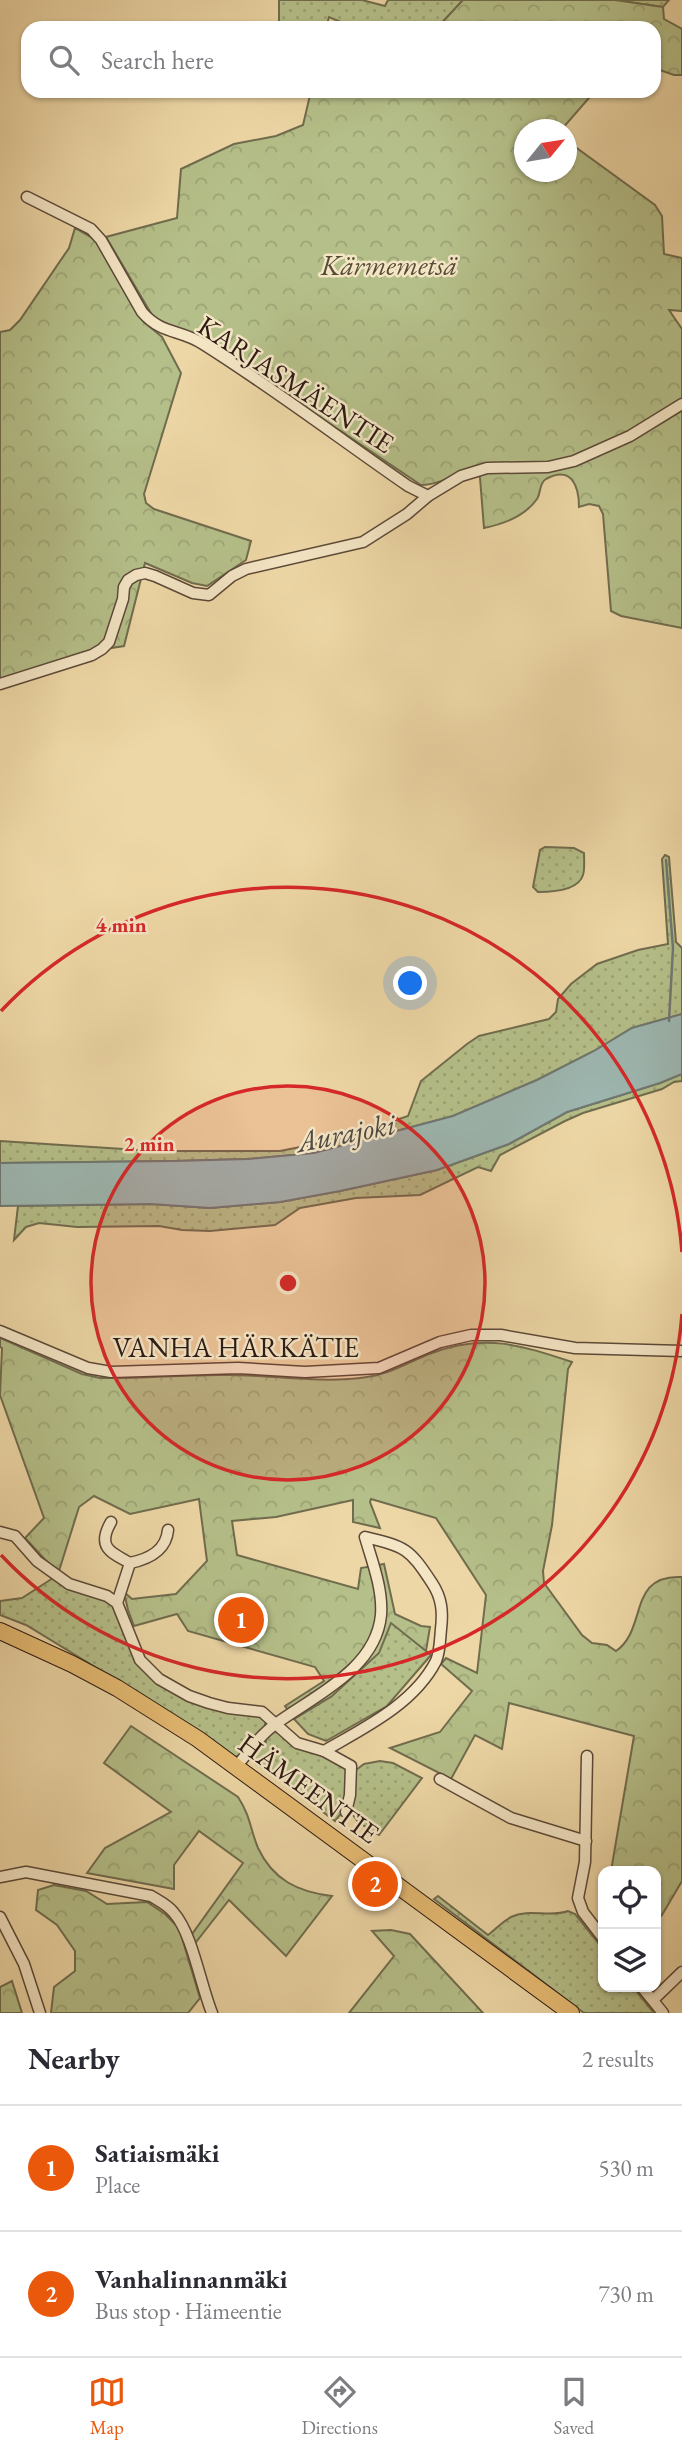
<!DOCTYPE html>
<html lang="en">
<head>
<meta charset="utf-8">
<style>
	body { margin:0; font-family:"EB Garamond",serif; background:#f7f7f7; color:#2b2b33 }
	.controls { position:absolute; right:21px; bottom:21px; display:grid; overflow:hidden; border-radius:14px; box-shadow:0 2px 5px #0004 }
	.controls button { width:63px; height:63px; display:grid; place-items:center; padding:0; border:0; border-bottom:2px solid #e1e1e2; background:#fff; color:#2b2b33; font:35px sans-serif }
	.compass { position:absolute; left:514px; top:119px; width:63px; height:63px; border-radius:50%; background:#fff; box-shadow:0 2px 5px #0004; rotate:60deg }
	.you { position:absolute; left:411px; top:984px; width:24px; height:24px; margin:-18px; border:5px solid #fff; border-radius:50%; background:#1a73e8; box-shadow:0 0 0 10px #1a73e833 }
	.badge { display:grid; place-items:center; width:46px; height:46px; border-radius:50%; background:#ea580c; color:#fff; font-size:23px; font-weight:700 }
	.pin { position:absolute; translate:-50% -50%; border:4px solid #fff; box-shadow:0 2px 7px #0006 }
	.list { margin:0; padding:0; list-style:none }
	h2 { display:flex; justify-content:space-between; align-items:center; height:91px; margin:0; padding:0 28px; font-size:30px }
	h2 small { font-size:23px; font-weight:400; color:#7c7c81 }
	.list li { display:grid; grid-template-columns:46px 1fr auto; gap:21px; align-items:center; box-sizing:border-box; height:126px; padding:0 28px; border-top:2px solid #e1e1e2 }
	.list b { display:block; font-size:26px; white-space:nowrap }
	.list p { margin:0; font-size:23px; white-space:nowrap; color:#7c7c81 }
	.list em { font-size:23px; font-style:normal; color:#7c7c81 }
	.icon { flex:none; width:38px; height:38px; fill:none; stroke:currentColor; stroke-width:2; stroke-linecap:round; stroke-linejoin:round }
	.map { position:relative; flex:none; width:682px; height:2013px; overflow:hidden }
	.search { position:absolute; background:#fff; box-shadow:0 2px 5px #0004; left:21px; right:21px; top:21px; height:77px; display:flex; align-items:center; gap:18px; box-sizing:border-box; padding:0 24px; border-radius:21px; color:#7c7c81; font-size:26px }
	.sheet { height:343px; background:#fff }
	nav { display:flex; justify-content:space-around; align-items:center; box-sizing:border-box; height:98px; border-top:2px solid #e1e1e2; background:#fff; font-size:19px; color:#7c7c81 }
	nav a { display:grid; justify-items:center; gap:4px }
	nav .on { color:#ea580c }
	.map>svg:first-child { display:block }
	.grass { fill:url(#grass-dots); stroke:#706c4e; stroke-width:2 }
	.forest { fill:url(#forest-crowns); stroke:#706c4e; stroke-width:2 }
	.water { fill:#9db7b1; stroke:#707872; stroke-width:2 }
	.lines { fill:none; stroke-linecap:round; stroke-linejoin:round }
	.stream { stroke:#707872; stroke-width:2.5 }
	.minor-casing { stroke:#5c4938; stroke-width:13 }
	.highway-casing { stroke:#2c1a13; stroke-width:18 }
	.minor { stroke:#f4e5c5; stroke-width:10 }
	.highway { stroke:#e7bc73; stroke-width:16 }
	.ring { fill:none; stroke:#d62828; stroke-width:3.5 }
	.labels { text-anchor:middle; stroke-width:5; stroke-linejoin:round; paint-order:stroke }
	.park-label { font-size:28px; font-style:italic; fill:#554c36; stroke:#f4e5c5 }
	.street-label { font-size:28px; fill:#2c1a13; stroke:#f4e5c5 }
	.water-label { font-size:30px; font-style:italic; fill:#4e4942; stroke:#f4e5c5 }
	.centre { fill:#d62828; stroke:#f4e5c5; stroke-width:3.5 }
	.ring-label { font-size:21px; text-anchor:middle; font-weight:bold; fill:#d62828; stroke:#f4e5c5; stroke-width:5; stroke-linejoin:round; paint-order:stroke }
</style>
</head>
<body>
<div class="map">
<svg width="682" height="2013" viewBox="0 0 682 2013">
	<defs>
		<pattern id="grass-dots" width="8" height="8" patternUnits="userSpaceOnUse" patternTransform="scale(1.75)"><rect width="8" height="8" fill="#b5bf89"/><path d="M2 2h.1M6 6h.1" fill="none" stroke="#9ca475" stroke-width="1.8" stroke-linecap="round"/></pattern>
		<pattern id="forest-crowns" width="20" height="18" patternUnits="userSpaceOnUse" patternTransform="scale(1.75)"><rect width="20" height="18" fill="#b5bf89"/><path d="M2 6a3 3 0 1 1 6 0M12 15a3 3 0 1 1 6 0" fill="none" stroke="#9ca475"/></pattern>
	</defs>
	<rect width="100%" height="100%" fill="#eed7a6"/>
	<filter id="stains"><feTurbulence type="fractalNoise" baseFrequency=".00286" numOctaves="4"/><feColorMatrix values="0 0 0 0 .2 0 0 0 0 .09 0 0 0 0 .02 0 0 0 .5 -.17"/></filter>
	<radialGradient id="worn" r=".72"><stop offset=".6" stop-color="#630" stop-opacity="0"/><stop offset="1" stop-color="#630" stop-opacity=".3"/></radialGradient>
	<g class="grass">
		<polygon points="279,0 362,0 385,6 388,0 463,0 437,28 355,28 329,17 326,28 279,28"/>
		<polygon points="615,0 669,0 663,7"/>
		<path d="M545,847L574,848L584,853C584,860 585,869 583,875C578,891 552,892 538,892L533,887L540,850Z"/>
		<polygon points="665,855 669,857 676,942 682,948 682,1014 632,1028 594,1051 537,1080 453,1116 314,1153 249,1159 175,1161 0,1163 0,1141 154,1151 280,1151 341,1139 408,1116 421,1081 467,1044 479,1036 549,1019 556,1012 558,999 571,984 597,964 638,950 668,944 662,859"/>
		<polygon points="682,1074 682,1081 674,1082 662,1089 583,1113 565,1121 500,1155 491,1171 478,1167 420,1195 356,1198 300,1208 275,1225 210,1231 182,1230 159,1226 77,1227 39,1223 26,1227 14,1240 18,1206 151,1204 210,1208 280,1202 340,1191 437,1170 509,1144 567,1112 660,1083"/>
		<path d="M53,1578L102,1597L114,1605L156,1682L261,1716L266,1720C265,1732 248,1755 235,1757L118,1681L26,1625L0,1615V1601L22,1598Z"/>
		<polygon points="391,1622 431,1655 387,1706 326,1741 308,1734 294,1719 332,1696"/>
		<polygon points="274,1730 323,1752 347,1768 344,1810 335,1821 273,1774 256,1764 252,1757 252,1751 258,1746 262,1747 266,1742 265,1739"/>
		<polygon points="380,1761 393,1763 422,1778 379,1835 358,1822 351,1812 356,1770 364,1764"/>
		<path d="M438,1896L488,1935C496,1929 503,1921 511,1917C529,1908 550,1918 568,1911L575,1914L603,1949V1987H633L654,2013H584L434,1899Z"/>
	</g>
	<g class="forest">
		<polygon points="463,0 615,0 663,7 664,19 682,29 682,75 674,75 654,68 654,28 437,28"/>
		<path d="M311,91H595L562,129L524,130V172H566L567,141L655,205L662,216L664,254L682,258V311L669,310L682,329V628L621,616L611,611L603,514L599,506L589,504L579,507C579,487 572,465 546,479C539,483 541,493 537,499C525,516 504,524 484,528L480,478L476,466C457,472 441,485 421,485L196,334L164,324L152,315L106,237L177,218L181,169L234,144L276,136L303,125Z"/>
		<polygon points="75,228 94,239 103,250 143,321 162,337 181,373 144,494 146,503 154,509 251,541 246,560 207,586 192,583 145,563 124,646 92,651 0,679 0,332 10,330 20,320 69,248"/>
		<path d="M0,1338L82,1374L100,1378C142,1379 185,1374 228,1375C274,1375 321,1384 367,1377C391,1374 410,1361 432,1353C484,1333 521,1345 572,1362L568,1369L552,1525L543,1571L544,1583L582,1635L592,1643L607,1645L616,1651C648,1629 627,1574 682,1577V1881L662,1915L656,1921V1871H611L634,1736L509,1703L502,1749L475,1735L451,1779L390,1748L440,1732L472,1691L441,1664L446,1658L477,1673L486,1595L436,1518L371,1499L370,1502L380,1528L353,1522V1500L276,1517L232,1521L237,1555L358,1589L361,1568L384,1564L395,1614L421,1626L430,1627L426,1651L391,1623L379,1653L332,1696L294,1719L285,1706L324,1681L315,1667L188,1631L177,1614L134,1626L128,1610L124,1592L132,1599L176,1594L207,1561L199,1499L130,1514L94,1496L79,1507L59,1571L50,1565L25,1538L44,1518L0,1395L2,1348L0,1347Z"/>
		<path d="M131,1726L238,1797C251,1817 250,1829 258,1848C273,1880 298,1892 332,1896L286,1956L229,1900L193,1946L190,1937L243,1863L199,1831L174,1865V1889L87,1873L105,1848L171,1812L104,1763Z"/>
		<polygon points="54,1885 86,1891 107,1904 147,1902 165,1914 179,1928 200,1998 188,2013 51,2013 54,1987 75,1971 75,1951 57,1925 36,1910 38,1890"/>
		<polygon points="391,1930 410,1934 483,2013 349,2013 394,1956 372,1931"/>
		<polygon points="12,1981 22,2013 0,2013 0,1987"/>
	</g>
	<polygon class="water" points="682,1014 682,1074 660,1083 567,1112 509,1144 437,1170 340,1191 280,1202 210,1208 151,1204 0,1206 0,1163 175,1161 249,1159 314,1153 453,1116 537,1080 594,1051 632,1028"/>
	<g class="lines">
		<polyline class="stream" points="666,860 673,948 669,1021"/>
		<g class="minor-casing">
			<g id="minor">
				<path d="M27,197L91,229L101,240L142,312C162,335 180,329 203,344C273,388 340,439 408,486L428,496"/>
				<polyline points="0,684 92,655 102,649 109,642 123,599 124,587 128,580 136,575 145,573 155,576 193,593 209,595 232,576 246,569 363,542 407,514 428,496 461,476 487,468 548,467 574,461 630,436 682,404"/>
				<polyline points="0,1331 88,1368 111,1372 238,1368 305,1372 379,1368 440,1342 471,1335 501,1335 575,1348 682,1351"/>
				<path d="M111,1522C97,1546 109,1552 130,1563C149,1559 166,1551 168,1530"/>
				<polyline points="0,1532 15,1536 37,1561 69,1584 107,1596 117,1603 140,1660 159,1679 189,1696 209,1703 228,1708 262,1712 297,1743 324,1751 351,1766 350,1795 346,1812"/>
				<polyline points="117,1603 130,1563"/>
				<polyline points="587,1756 585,1862 578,1898 583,1912 603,1938"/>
				<path d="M237,1766C249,1751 261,1734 277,1723C314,1696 376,1669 381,1615C383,1589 372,1561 365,1537C406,1547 409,1548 432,1583C442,1598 443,1612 441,1629C440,1639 440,1652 436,1661C414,1704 364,1728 324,1751"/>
				<polyline points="440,1779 511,1818 586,1841"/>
				<path d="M0,1877L26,1872L151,1896C159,1901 168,1905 174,1913C192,1933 201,1986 212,2013"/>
				<polyline points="0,1917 24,1964 40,2013"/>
				<polyline points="642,1987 663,2013"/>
				<polyline points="653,2000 682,1972"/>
			</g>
		</g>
		<g class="highway-casing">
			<polyline id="highway" points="0,1631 72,1664 117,1688 198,1739 571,2013"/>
		</g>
		<use href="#minor" class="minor"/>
		<use href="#highway" class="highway"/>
	</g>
	<circle cx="288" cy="1283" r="197" fill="#d62828" fill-opacity=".12"/>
	<g class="ring">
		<circle cx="288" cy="1283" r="197"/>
		<path d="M682 1314A395 395 0 0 1 1 1555M1 1011A395 395 0 0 1 682 1252"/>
	</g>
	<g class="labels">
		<g class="park-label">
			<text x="389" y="275">Kärmemetsä</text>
		</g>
		<g class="street-label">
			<text transform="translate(296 384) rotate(33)" y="10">KARJASMÄENTIE</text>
			<text x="236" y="1357">VANHA HÄRKÄTIE</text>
			<text transform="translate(309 1788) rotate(36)" y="10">HÄMEENTIE</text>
		</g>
		<g class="water-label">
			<text transform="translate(346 1133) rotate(-11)" y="10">Aurajoki</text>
		</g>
	</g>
	<circle cx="288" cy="1283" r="10" class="centre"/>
	<g class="ring-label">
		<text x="121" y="932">4 min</text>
		<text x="149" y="1151">2 min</text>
	</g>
	<rect width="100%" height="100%" filter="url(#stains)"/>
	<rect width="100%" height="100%" fill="url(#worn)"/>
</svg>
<div class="controls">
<button><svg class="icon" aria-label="locate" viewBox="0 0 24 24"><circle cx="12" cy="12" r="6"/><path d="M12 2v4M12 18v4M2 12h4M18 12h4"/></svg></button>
<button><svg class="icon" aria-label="layers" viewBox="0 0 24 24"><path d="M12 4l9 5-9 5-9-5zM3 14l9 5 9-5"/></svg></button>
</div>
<svg class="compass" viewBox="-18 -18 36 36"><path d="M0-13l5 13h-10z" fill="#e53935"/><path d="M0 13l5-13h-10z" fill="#7c7c81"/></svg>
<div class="you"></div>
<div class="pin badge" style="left:241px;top:1620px">1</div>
<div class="pin badge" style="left:375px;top:1884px">2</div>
<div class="search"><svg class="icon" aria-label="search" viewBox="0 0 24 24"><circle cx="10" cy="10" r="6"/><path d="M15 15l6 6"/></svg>Search here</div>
</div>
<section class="sheet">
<h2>Nearby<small>2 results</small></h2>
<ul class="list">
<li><span class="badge">1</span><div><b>Satiaismäki</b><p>Place</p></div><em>530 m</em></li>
<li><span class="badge">2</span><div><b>Vanhalinnanmäki</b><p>Bus stop · Hämeentie</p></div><em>730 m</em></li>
</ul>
</section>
<nav>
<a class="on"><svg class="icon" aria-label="map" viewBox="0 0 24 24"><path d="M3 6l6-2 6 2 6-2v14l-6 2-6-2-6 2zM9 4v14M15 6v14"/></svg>Map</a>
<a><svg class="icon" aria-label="directions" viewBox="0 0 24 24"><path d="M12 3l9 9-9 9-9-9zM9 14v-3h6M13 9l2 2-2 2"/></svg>Directions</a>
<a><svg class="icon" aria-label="saved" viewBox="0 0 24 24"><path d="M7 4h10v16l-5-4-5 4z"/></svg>Saved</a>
</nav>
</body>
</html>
